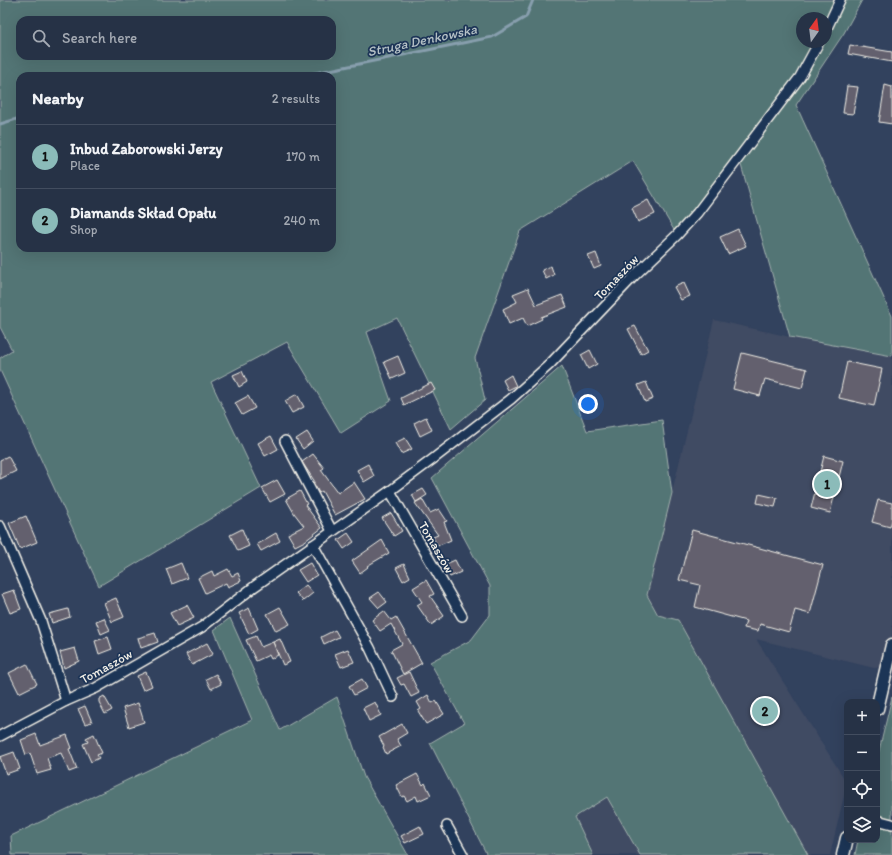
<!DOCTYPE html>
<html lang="en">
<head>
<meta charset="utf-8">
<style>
	body { margin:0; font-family:Itim,sans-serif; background:#2e3a4d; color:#f1f3f6 }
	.controls { position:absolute; right:12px; bottom:12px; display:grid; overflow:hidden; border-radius:8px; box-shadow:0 4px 16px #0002 }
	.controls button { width:36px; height:36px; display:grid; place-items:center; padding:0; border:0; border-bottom:1px solid #424d5f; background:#263246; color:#f1f3f6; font:20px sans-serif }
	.compass { position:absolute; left:796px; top:12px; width:36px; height:36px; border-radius:50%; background:#263246; box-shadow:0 4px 16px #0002; rotate:14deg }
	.you { position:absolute; left:588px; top:404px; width:14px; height:14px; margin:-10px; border:3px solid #fff; border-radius:50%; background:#1a73e8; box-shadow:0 0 0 6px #1a73e833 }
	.badge { display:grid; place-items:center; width:26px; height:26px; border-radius:50%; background:#8bbbb9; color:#111; font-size:13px; font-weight:700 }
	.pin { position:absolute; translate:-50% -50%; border:2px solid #fff; box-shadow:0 1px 4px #0006 }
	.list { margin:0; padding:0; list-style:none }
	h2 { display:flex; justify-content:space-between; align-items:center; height:52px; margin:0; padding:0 16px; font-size:17px }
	h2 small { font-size:13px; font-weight:400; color:#a4aab3 }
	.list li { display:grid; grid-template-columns:26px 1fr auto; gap:12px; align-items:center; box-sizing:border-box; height:64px; padding:0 16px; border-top:1px solid #424d5f }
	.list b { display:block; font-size:15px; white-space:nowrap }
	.list p { margin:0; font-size:13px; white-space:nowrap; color:#a4aab3 }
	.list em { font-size:13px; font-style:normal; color:#a4aab3 }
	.icon { flex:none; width:22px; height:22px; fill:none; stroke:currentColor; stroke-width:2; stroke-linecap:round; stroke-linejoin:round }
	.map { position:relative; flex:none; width:892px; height:855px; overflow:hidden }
	.search { position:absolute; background:#263246; box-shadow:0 4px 16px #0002; left:16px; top:16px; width:320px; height:44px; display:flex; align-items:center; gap:10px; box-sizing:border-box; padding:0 14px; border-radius:12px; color:#a4aab3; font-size:15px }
	.panel { position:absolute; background:#263246; box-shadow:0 4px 16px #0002; left:16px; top:72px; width:320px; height:180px; border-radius:12px }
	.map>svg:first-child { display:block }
	.built { fill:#414b63 }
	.green { fill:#527474; stroke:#a3b2ae; fill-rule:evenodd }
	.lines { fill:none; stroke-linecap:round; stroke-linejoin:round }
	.stream { stroke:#889fae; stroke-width:3 }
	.building { fill:#63606e; stroke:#f4f1e8 }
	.minor-casing { stroke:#f4f1e8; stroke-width:12 }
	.secondary-casing { stroke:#f4f1e8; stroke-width:15 }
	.minor { stroke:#1d3557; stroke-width:9 }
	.secondary { stroke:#1d3557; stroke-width:12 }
	.labels { text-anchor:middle; stroke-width:3.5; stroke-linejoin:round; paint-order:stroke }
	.street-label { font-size:13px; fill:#f4f1e8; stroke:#1d3557 }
	.water-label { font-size:14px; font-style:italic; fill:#b5c1c6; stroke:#1d3557 }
</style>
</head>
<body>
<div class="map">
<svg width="892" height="855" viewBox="0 0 892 855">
	<rect width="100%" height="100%" fill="#32425e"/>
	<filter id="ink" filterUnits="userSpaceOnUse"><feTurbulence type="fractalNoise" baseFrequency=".025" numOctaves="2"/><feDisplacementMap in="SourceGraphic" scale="8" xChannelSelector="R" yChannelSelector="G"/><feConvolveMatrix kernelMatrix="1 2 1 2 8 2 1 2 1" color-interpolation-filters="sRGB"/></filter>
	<g filter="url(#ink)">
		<g class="built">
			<polygon points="714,320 790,337 892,356 892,642 884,667 874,668 756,639 847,783 830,855 808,855 678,620 658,615 647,595"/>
			<polygon points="608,797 640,855 593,855 575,817"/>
		</g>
		<g class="green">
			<path d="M0,0H862L844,33L796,105L892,316V356L790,337L739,158L677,235L633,161L520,231L475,358L485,400L451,429L397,318L367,332L391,401L341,433L287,342L211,382L261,488L99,586L0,370V358L12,350L0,327ZM802,18H826V42H802ZM20,20H332V56H20ZM20,76H332V248H20Z"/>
			<polygon points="562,366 587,431 662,420 672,493 647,595 658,615 678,620 808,855 640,855 607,797 575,817 593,855 487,855 430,743 464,723 430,662 471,640 490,615 490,586 432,478"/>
			<polygon points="230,618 280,730 337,697 364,777 408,855 12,855 11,836 252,720 214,630"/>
			<polygon points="892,697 892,855 855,855 858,840 877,840 877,759"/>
		</g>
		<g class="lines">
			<g class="stream">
				<polyline points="300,76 492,37 526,17 533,0"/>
				<polyline points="0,124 20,118"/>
			</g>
		</g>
		<g class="building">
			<polygon points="850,45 892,52 892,62 848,54"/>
			<polygon points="885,85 892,87 892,124 879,122"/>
			<polygon points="847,86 858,87 853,114 843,113"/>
			<polygon points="648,200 655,214 638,222 632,208"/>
			<polygon points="738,229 746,246 728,254 720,237"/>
			<polygon points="596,253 601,266 594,269 588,256"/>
			<polygon points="551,266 554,275 546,279 542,270"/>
			<polygon points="684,283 690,296 681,300 674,287"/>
			<polygon points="528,288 536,305 562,295 567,307 541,317 542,319 527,326 523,318 509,324 503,309 517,302 513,294"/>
			<polygon points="635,326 648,350 641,354 628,329"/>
			<polygon points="590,350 597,364 588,369 581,355"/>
			<polygon points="742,353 807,369 802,388 765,379 760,396 733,389"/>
			<polygon points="398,356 405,373 392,379 384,362"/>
			<polygon points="847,362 882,369 874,406 839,398"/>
			<polygon points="242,371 247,382 239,387 233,375"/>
			<polygon points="511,375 516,386 508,390 503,380"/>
			<polygon points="646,382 653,399 645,402 638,385"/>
			<polygon points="431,383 435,390 404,405 401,398"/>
			<polygon points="297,394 304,407 292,413 285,401"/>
			<polygon points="248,396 255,408 242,415 235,403"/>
			<polygon points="426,417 432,430 420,436 414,423"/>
			<polygon points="307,432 313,441 303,449 296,439"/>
			<polygon points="271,436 278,449 265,456 258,443"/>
			<polygon points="405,438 412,449 401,454 395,443"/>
			<polygon points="313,454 324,468 321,470 338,493 354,482 365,499 335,515 322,491 319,493 313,482 315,482 302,462"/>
			<polygon points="8,456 16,471 0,479 0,460"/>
			<polygon points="824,456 843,461 830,513 811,508"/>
			<polygon points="368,464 374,476 364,482 357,470"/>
			<polygon points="277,480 285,494 270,502 262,488"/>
			<polygon points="423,489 427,495 416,502 412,495"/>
			<polygon points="300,491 307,504 305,505 322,528 305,541 295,546 288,534 304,526 294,513 286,499"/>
			<polygon points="759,494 777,498 775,507 757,503"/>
			<polygon points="422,499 430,513 439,509 447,521 444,522 451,540 437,546 433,537 438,535 415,503"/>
			<polygon points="878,500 892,503 892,520 890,527 872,522"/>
			<polygon points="391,513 402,531 394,536 382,518"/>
			<polygon points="26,516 37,542 20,549 9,523"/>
			<polygon points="242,529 249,546 238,551 230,535"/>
			<polygon points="692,530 823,565 810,614 795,610 789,632 760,624 758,631 744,628 746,621 695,607 700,585 679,580"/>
			<polygon points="276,533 280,541 261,551 257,544"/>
			<polygon points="348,533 354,542 344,549 338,540"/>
			<polygon points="382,540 389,553 367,566 368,567 360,573 352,561"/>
			<polygon points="455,560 461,572 450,577 444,565"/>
			<polygon points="181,563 187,578 172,584 166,569"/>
			<polygon points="310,563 317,575 306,582 298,570"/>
			<polygon points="404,564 410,577 403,581 396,568"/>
			<polygon points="228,569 232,576 238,573 241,581 228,587 226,583 205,593 198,578 212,571 214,576"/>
			<polygon points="426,580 434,594 430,596 444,616 431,625 417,605 422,602 413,588"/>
			<polygon points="306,585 313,593 303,601 296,593"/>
			<polygon points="14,590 21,609 10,613 2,594"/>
			<polygon points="379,592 387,602 379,608 370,598"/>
			<polygon points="116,598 124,617 112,622 104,603"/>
			<polygon points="187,605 194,618 177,626 170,613"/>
			<polygon points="280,607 290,624 276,631 267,614"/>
			<polygon points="249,608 258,629 249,634 239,613"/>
			<polygon points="68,609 70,617 52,623 49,614"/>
			<polygon points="384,611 391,620 396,617 422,663 403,674 391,650 402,644 391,624 380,631 372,620"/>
			<polygon points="104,618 110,630 101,634 96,621"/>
			<polygon points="335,630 339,637 324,644 321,637"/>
			<polygon points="155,633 158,642 141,648 138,638"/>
			<polygon points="256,636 261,647 273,642 278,655 271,659 269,655 256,661 246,640"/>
			<polygon points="108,637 112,649 99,654 95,641"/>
			<polygon points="280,639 290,662 283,665 273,642"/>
			<polygon points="207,643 213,654 192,665 186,654"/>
			<polygon points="75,648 79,661 64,668 60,652"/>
			<polygon points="348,649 354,662 341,667 335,654"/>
			<polygon points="27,664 37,684 19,693 9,673"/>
			<polygon points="146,672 152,686 143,690 137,676"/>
			<polygon points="409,672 419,693 411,697 404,684 401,685 397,678"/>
			<polygon points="216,674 221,684 211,689 206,679"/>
			<polygon points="362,679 367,688 354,695 349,686"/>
			<polygon points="428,695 432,703 436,701 444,714 426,724 418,711 421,709 417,702"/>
			<polygon points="104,696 112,710 105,714 99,702 99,699"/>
			<polygon points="375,702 381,715 369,721 363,708"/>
			<polygon points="138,703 144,722 129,727 123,708"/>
			<polygon points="85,706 92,722 85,724 78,709"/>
			<polygon points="402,724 407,733 397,739 401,746 386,754 383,747 384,746 379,737"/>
			<polygon points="36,734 40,745 67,735 72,748 69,749 77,769 69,772 61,753 47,758 51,770 37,774 30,753 26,755 21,740"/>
			<polygon points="94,734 102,753 97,755 99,758 91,762 83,744 88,742 86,738"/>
			<polygon points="14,752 20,769 6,774 0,757"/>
			<polygon points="417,774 423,785 425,783 431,795 418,801 416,796 407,801 404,796 402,797 396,785"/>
			<polygon points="420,826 424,834 405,843 401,836"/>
		</g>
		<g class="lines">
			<g class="minor-casing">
				<g id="minor">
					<polyline points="826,30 840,0"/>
					<polyline points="285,441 332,531"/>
					<polyline points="0,526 41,621 66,701"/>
					<polyline points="313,545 370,648 393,697"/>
					<polyline points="462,616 390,491 433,459 511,399 549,365 634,276 677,235 697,213 800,77 819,42"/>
					<polyline points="0,736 66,701 96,688 202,627 255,586 390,491"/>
					<polyline points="877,820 892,824"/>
					<polyline points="447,826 463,855"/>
				</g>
			</g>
			<g class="secondary-casing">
				<g id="secondary">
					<polyline points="877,709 892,645"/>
					<polyline points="843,855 847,838"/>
				</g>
			</g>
			<use href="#minor" class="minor"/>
			<use href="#secondary" class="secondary"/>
		</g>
	</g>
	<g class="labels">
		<g class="street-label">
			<text transform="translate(616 277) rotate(-46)" y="5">Tomaszów</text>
			<text transform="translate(437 547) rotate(60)" y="5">Tomaszów</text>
			<text transform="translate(106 666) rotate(-29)" y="5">Tomaszów</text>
		</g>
		<g class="water-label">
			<text transform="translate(422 40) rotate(-12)" y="5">Struga Denkowska</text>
		</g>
	</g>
</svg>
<div class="controls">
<button>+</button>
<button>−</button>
<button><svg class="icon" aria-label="locate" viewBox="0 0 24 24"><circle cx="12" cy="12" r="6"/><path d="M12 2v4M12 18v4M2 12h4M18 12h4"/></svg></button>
<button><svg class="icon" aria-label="layers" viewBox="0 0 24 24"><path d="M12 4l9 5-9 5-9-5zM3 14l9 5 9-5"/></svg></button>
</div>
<svg class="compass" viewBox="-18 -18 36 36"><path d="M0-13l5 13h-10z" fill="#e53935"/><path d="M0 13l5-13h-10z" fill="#a4aab3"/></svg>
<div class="you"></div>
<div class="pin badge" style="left:827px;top:484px">1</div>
<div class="pin badge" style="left:765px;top:711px">2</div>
<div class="search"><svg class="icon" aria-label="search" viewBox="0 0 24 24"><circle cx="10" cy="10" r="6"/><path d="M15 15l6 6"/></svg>Search here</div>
<section class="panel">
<h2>Nearby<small>2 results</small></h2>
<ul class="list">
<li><span class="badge">1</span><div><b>Inbud Zaborowski Jerzy</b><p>Place</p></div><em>170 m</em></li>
<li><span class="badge">2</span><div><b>Diamands Skład Opału</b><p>Shop</p></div><em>240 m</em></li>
</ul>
</section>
</div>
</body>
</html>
